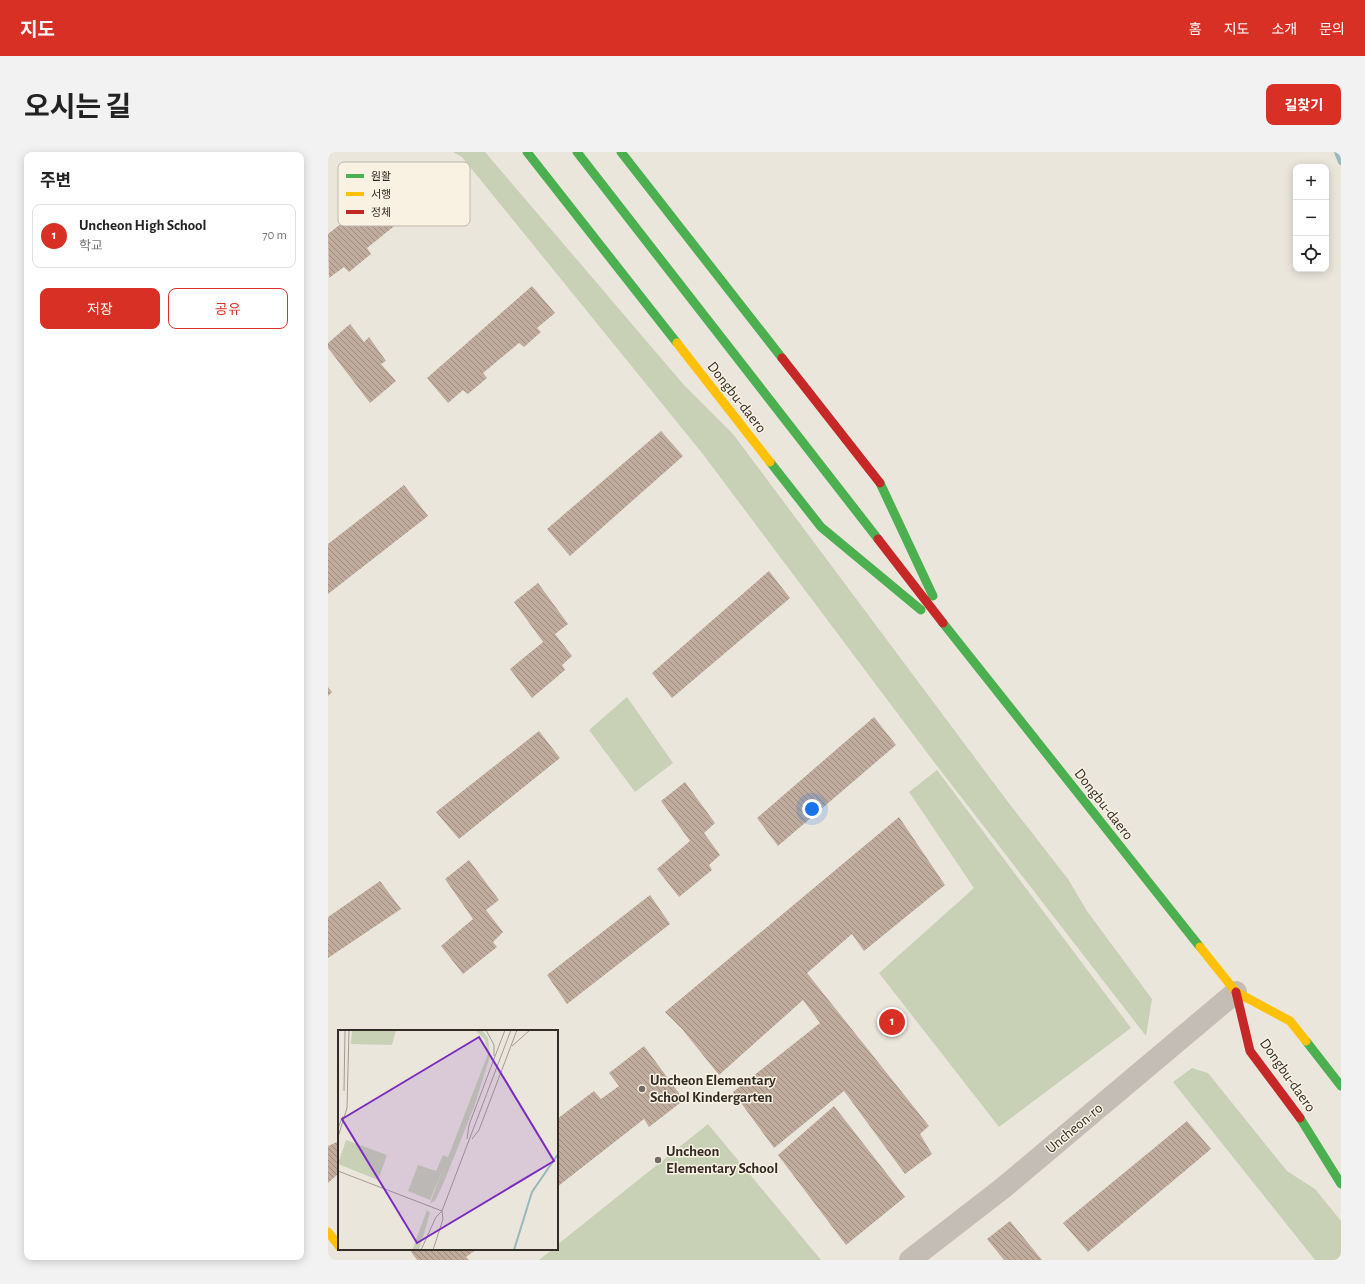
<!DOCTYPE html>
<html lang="ko">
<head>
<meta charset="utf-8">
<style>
	body { margin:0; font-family:"Alegreya Sans","Noto Sans KR",sans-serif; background:#f2f2f2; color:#222 }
	.controls { position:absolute; right:12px; top:12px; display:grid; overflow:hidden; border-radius:8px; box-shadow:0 2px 10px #0003 }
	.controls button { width:36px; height:36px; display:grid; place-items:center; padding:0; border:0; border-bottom:1px solid #e0e0e0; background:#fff; color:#222; font:20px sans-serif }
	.you { position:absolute; left:484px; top:657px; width:14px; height:14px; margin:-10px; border:3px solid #fff; border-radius:50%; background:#1a73e8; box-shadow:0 0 0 6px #1a73e833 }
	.badge { display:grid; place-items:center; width:26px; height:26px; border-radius:50%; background:#d93025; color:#fff; font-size:13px; font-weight:700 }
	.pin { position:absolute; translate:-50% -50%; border:2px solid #fff; box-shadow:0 1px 4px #0006 }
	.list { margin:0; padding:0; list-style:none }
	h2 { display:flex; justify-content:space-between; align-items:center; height:52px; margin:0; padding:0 16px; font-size:17px }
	h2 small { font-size:13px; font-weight:400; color:#767676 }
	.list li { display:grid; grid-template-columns:26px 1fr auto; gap:12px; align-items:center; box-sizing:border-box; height:64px; margin:0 8px 8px; padding:0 8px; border:1px solid #e0e0e0; border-radius:8px }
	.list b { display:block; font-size:15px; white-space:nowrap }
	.list p { margin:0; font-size:13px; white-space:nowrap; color:#767676 }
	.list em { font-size:13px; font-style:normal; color:#767676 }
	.actions { display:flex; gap:8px; padding:12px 16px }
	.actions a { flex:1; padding:9px 0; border:1px solid #d93025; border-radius:8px; text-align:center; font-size:14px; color:#d93025 }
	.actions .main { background:#d93025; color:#fff }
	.icon { flex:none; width:22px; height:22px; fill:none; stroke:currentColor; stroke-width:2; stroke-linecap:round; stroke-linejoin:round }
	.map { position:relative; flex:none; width:1013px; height:1108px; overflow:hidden; border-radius:8px }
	header { display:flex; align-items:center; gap:24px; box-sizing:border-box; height:56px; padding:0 20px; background:#d93025; color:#fff }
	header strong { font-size:19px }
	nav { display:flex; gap:22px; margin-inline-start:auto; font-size:14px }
	.intro { display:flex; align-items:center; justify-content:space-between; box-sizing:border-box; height:96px; padding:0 24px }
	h1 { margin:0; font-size:28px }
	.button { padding:10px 18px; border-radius:8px; background:#d93025; color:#fff; font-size:14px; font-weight:700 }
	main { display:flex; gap:24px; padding:0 24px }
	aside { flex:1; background:#fff; border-radius:8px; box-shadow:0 2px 10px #0003 }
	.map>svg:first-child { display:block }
	.green { fill:#c8d1b6 }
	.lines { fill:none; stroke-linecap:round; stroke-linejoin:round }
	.stream { stroke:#98b8bc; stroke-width:6 }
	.building { fill:url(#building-back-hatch) }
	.street { stroke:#c3bdb5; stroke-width:22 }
	.fast { stroke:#4caf50; stroke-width:9 }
	.slow { stroke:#ffc107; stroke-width:9 }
	.jam { stroke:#c62828; stroke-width:9 }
	.poi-dot { fill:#736c65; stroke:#f9f1e2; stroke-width:1.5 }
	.labels { text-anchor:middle; stroke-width:3; stroke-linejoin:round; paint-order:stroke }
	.street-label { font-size:15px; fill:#332b25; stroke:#f9f1e2 }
	.poi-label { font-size:15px; font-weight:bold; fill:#332b25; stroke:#f9f1e2; text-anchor:start }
	.inset-river { fill:none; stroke:#98b8bc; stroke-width:2 }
	.inset-road { fill:none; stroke:#a19b93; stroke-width:1 }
	.view { fill:#7b2cbf; fill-opacity:0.15; stroke:#7b2cbf; stroke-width:2 }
	.inset-edge { fill:none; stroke:#332b25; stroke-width:2 }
	.key { fill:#f9f1e2; stroke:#beb6a9; stroke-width:1 }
	.key-label { font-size:11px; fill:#332b25 }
</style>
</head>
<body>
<header>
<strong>지도</strong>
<nav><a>홈</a><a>지도</a><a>소개</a><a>문의</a></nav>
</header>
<div class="intro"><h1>오시는 길</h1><a class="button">길찾기</a></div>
<main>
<aside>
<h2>주변<small></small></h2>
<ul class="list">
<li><span class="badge">1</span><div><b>Uncheon High School</b><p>학교</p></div><em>70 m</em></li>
</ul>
<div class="actions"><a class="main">저장</a><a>공유</a></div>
</aside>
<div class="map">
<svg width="1013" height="1108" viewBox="0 0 1013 1108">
	<defs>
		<pattern id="building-back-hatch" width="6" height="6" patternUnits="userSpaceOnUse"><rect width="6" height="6" fill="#bfac9d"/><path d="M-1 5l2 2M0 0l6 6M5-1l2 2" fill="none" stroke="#9c8c80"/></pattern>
	</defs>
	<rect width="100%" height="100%" fill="#ebe6dc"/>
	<g class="green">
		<polygon points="125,0 157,0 356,233 405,282 680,650 740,727 759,759 824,847 818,884 606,610 374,301 134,5"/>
		<polygon points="299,545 345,611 307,640 261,578"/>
		<polygon points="609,618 803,876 671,975 551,821 646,736 581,640"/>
		<polygon points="864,916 880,921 959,1019 987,1037 1013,1069 1013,1108 987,1108 845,930"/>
		<polygon points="380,972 493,1108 211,1108 225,1097 229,1097 229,1093"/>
	</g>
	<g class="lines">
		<polyline class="stream" points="1009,0 1013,10"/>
	</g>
	<g class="building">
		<polygon points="91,10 111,37 94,52 98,56 79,71 75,67 39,96 43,102 21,120 16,115 1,126 0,82"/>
		<polygon points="204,134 227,161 209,176 213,180 196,195 191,191 155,221 159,226 140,242 135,238 120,251 99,226"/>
		<polygon points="22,172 36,190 41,185 58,209 53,212 68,229 42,251 0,196 0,191"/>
		<polygon points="333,279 355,304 242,404 219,377"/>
		<polygon points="76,333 100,364 0,442 0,392"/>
		<polygon points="441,419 462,446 344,546 324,521"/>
		<polygon points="210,431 240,472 227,482 244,504 234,513 237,518 204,546 182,517 215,490 186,450"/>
		<polygon points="0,535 4,540 0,544"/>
		<polygon points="546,565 568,593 450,694 429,666"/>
		<polygon points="211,579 232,606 131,687 108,660"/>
		<polygon points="357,630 387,671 376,681 392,703 381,713 384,718 351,745 329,717 362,689 333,649"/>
		<polygon points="571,665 617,733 536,799 524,782 479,821 601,974 592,982 604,1002 577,1022 516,939 446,996 405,940 492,871 475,848 391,923 354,877 337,860"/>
		<polygon points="141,708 171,748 158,758 175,780 165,790 169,795 135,822 113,794 145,767 117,727"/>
		<polygon points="52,729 73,757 0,806 0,765"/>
		<polygon points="322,743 342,772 239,852 219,823"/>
		<polygon points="316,894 356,948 321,975 316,967 229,1035 229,967 266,939 273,947 291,934 281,921"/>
		<polygon points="506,954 577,1045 518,1093 450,1003"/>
		<polygon points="859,969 883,997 760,1100 735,1071"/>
		<polygon points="11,989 11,1021 0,1031 0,994"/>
		<polygon points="682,1069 714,1108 676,1108 659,1087"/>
		<polygon points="81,1097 149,1097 138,1105 141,1108 89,1108"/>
	</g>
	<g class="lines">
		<polyline class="street" points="582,1108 675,1036 908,840"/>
		<g class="fast">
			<polyline points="199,0 349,191"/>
			<polyline points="249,0 550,387"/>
			<polyline points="293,0 454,206"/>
			<polyline points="442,310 493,375 593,458"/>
			<polyline points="552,331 605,444"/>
			<polyline points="615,471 872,795"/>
			<polyline points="978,889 1013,934"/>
			<polyline points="972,966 1013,1032"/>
		</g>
		<g class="slow">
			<polyline points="349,191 442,310"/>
			<polyline points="872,795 908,840 962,869 978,889"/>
			<polyline points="0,1080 11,1094"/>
		</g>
		<g class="jam">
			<polyline points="454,206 552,331"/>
			<polyline points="550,387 615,471"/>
			<polyline points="908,840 922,899 972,966"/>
		</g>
	</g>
	<g class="poi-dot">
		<circle cx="314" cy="937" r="4"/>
		<circle cx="330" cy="1008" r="4"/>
	</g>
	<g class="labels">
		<g class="street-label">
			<text transform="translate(409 245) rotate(52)" y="5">Dongbu-daero</text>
			<text transform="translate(776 652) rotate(52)" y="5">Dongbu-daero</text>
			<text transform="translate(960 923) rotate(55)" y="5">Dongbu-daero</text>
			<text transform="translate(746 976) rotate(-40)" y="5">Uncheon-ro</text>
		</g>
		<g class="poi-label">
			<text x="322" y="933">Uncheon Elementary<tspan x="322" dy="17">School Kindergarten</tspan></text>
			<text x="338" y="1004">Uncheon<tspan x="338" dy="17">Elementary School</tspan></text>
		</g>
	</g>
	<g transform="translate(10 878)">
		<rect width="220" height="220" fill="#ebe6dc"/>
		<path d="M14,0H58L54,15L13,14ZM137,0H144L150,8L152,26L136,77L106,152L97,171L92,173L105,139L92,170L70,161L80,135L98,141L105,125L110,127L150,24L147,10ZM8,110L49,125L40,150L0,134ZM89,180L92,183L81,220H74Z" fill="#c8d1b6"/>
		<path class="inset-river" d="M176,220L194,162L220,124"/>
		<path class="inset-road" d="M148,0L156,15V26M174,16L192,0M6,61L7,0M0,98L5,86M0,107L9,78L11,0M129,109L131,95L167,0M134,109L141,100L179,0M0,141L104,181M83,220L98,187L104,181M95,220L105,189L104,181L173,0"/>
		<path class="view" d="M141,7L216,131L79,213L4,89Z"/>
		<rect width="220" height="220" class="inset-edge"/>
	</g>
	<rect x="10" y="10" width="132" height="64" rx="6" class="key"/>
	<rect x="18" y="22" width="18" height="4" fill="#4caf50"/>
	<rect x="18" y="40" width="18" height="4" fill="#ffc107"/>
	<rect x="18" y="58" width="18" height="4" fill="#c62828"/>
	<g class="key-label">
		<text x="43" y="28">원활</text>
		<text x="43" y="46">서행</text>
		<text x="43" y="64">정체</text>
	</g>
</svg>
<div class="controls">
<button>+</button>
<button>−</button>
<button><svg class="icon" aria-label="locate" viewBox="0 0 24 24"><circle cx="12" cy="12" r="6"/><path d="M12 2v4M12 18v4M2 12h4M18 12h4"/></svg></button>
</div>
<div class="you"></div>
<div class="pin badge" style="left:564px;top:870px">1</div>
</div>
</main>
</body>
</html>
